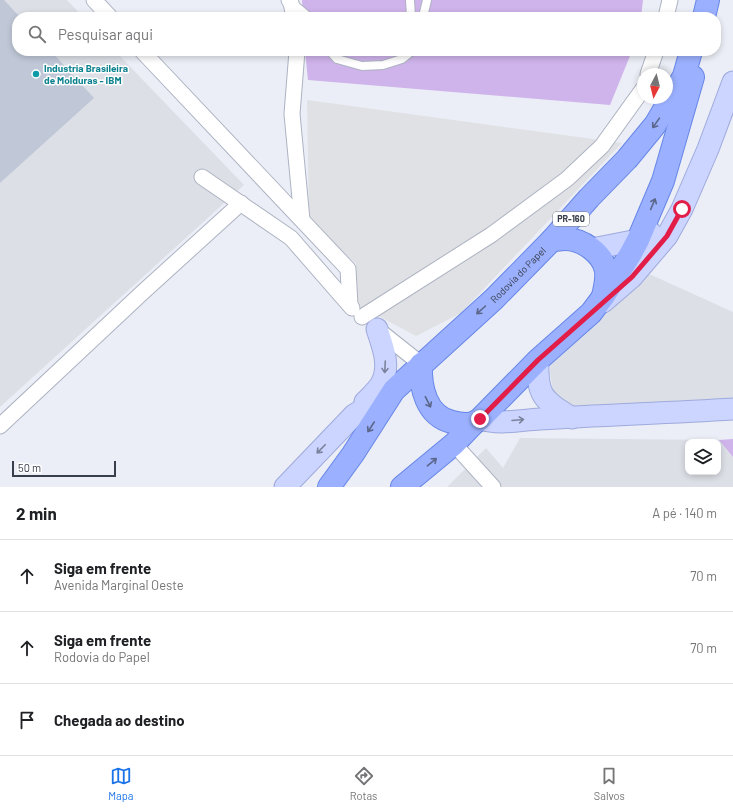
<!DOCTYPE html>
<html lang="pt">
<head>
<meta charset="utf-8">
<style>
	body { margin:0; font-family:Barlow,sans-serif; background:#f6f6f6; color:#202124 }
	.controls { position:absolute; right:12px; bottom:12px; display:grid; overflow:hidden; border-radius:8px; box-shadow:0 2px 6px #0003 }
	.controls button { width:36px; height:36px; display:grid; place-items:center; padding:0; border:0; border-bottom:1px solid #e0e0e0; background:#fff; color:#202124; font:20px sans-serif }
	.compass { position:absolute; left:637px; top:68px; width:36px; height:36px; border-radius:50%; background:#fff; box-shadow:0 2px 6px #0003; rotate:187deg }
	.scale { position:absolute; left:12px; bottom:10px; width:104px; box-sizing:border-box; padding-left:4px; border:2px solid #383e4b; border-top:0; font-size:11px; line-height:14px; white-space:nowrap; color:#383e4b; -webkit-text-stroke:3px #fff; paint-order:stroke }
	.stop { position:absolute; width:12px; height:12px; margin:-9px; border:3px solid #e11d48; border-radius:50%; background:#fff }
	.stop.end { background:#e11d48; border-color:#fff; box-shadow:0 1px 4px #0008 }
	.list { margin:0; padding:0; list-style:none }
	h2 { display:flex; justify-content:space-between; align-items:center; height:52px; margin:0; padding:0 16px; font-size:17px }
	h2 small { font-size:13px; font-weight:400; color:#757577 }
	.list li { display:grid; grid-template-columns:26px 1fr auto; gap:12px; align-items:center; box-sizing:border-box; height:72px; padding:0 16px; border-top:1px solid #e0e0e0 }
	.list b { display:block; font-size:15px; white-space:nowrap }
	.list p { margin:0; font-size:13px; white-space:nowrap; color:#757577 }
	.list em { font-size:13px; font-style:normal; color:#757577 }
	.icon { flex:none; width:22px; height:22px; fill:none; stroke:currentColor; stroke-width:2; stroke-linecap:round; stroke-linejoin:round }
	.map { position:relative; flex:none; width:733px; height:487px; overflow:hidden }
	.search { position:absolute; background:#fff; box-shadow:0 2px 6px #0003; left:12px; right:12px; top:12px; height:44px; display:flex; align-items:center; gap:10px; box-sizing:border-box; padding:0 14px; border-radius:16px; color:#757577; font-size:15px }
	.sheet { height:268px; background:#fff }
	nav { display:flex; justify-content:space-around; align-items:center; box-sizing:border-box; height:56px; border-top:1px solid #e0e0e0; background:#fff; font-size:11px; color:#757577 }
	nav a { display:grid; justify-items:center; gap:2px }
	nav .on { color:#1a73e8 }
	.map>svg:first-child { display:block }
	.industrial { fill:#dce0e6; fill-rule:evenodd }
	.green { fill:#cfb3eb }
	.parking { fill:#dfe1e4 }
	.building { fill:#c0c8d8 }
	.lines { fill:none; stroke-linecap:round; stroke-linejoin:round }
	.lane-casing { stroke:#adb3c2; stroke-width:10 }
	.street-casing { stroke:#adb3c2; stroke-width:17 }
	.secondary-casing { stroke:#9eaadd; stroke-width:23 }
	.primary-casing { stroke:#6786e8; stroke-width:24 }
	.lane { stroke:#fff; stroke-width:8 }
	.street { stroke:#fff; stroke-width:15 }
	.secondary { stroke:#ccd5ff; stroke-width:21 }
	.primary { stroke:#9bb1ff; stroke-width:22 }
	.oneway { stroke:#5b668a }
	.oneway2 { stroke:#7b829c }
	.route { stroke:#e11d48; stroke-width:5 }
	.culture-dot { fill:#0f9aa8; stroke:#fff; stroke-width:1.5 }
	.labels { text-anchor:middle; stroke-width:3; stroke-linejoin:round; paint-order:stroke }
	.shield { fill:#fff; stroke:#747881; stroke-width:1 }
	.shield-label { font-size:9px; font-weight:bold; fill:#383e4b }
	.culture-label { font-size:10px; font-weight:bold; fill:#0d838f; stroke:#fff; text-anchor:start }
	.street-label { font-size:10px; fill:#383e4b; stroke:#fff }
</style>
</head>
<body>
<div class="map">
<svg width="733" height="487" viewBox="0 0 733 487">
	<rect width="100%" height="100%" fill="#ebeef6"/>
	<g class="industrial">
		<polygon points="0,0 67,0 83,17 17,17 17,51 115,51 244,185 0,407"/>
		<polygon points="647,273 733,312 733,400 570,407 553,393 550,372 551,362"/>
		<path d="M520,438L719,440L733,457V487H447L486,448L503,468ZM688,442H718V472H688Z"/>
	</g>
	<g class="green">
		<polygon points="302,0 643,0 641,17 303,17"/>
		<polygon points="305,51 632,51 610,105 308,80"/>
		<polygon points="733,439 733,457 719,440"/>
	</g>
	<polygon class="parking" points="307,100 593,139 622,143 461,313 416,336 356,304 356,264 309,219"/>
	<polygon class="building" points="0,0 4,0 20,17 17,17 17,51 51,51 94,98 0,183"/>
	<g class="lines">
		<g class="lane-casing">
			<g id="lane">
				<polyline points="410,0 411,17"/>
				<polyline points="292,3 309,17"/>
				<polyline points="423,17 427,0"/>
				<polyline points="330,51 337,59 362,66 383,65 402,59 412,51"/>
			</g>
		</g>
		<g class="street-casing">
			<g id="street">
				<polyline points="94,0 110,17"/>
				<polyline points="289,0 291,3 294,17"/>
				<polyline points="666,17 670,0"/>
				<polyline points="142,51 348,269 350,305"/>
				<polyline points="297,51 292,114 302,220"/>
				<polyline points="648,74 656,51"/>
				<polyline points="202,177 291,238 352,308"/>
				<polyline points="362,317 491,235 567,179 602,146 643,89"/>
				<polyline points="377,329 421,364"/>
				<polyline points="0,426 143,292 241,203"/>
				<polyline points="454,444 493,487"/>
			</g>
		</g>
		<g class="secondary-casing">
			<g id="secondary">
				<polyline points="592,249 638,240 645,238 651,233"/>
				<polyline points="603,302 632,277 667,236 682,209 708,149 733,82"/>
				<path d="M538,360C537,396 542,399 572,418"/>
				<path d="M365,402C371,396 380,388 383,380C390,363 382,345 377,329"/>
				<path d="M480,419C500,425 520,420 540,419C605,415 669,413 733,409"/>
				<polyline points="285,487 354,415 394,390"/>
			</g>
		</g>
		<g class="primary-casing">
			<g id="primary">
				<polyline points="704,17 708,0"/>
				<path d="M552,240C556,240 561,239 565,239C582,239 603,253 606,271C607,280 605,288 603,296"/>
				<path d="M421,364C420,387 426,416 452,422C460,424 466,425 474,423"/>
				<path id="s1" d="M329,487L353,454L394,390L494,299L552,240L589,198L627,159L655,125L684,76L691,51"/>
				<polyline points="402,487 454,444 474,423 480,419 538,360 591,313 603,297 630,255 638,240 663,181 693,77"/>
			</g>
		</g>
		<use href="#lane" class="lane"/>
		<use href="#street" class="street"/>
		<use href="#secondary" class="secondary"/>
		<use href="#primary" class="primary"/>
	</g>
	<defs><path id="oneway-shaft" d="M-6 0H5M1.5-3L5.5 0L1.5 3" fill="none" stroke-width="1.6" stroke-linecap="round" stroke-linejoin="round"/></defs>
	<g class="oneway">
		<use href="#oneway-shaft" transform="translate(656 123) rotate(125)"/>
		<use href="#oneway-shaft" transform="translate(653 204) rotate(-67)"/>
		<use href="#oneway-shaft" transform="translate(481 310) rotate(138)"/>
		<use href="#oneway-shaft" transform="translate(428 402) rotate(63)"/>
		<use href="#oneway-shaft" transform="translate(371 427) rotate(123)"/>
		<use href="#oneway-shaft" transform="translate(432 462) rotate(-40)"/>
	</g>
	<g class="oneway2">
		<use href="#oneway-shaft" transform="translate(385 367) rotate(93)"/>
		<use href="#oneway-shaft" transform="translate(518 420) rotate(-5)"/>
		<use href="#oneway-shaft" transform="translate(321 449) rotate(134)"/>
	</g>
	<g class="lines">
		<polyline class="route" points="480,419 538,360 632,277 667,236 682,209"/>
	</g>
	<circle class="culture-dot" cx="36" cy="74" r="4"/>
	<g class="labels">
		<rect class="shield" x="553" y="212" width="36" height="14" rx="3"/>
		<g class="shield-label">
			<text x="571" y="222">PR-160</text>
		</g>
		<g class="culture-label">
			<text x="44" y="72">Industria Brasileira<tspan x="44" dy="12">de Molduras - IBM</tspan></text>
		</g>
		<g class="street-label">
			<text dy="4" stroke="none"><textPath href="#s1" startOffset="286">Rodovia do Papel</textPath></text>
		</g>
	</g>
</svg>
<div class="controls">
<button><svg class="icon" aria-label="layers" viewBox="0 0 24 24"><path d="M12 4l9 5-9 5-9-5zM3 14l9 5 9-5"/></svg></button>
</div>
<svg class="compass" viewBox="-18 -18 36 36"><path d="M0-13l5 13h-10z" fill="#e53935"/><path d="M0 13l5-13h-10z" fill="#757577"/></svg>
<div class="scale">50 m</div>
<div class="stop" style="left:682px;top:209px"></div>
<div class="stop end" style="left:480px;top:419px"></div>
<div class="search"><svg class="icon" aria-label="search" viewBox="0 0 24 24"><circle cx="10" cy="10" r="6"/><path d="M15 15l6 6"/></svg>Pesquisar aqui</div>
</div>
<section class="sheet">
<h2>2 min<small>A pé · 140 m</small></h2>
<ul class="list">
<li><svg class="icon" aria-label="ahead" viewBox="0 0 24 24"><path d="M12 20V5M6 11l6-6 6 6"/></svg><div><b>Siga em frente</b><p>Avenida Marginal Oeste</p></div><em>70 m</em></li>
<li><svg class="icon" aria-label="ahead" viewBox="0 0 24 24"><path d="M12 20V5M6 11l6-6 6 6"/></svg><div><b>Siga em frente</b><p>Rodovia do Papel</p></div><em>70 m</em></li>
<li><svg class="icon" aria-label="arrive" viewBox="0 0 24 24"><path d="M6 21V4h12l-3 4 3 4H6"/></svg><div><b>Chegada ao destino</b></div></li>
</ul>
</section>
<nav>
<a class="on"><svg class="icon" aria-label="map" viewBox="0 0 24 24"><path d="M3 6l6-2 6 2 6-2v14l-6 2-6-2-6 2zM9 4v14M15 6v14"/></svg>Mapa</a>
<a><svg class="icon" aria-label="directions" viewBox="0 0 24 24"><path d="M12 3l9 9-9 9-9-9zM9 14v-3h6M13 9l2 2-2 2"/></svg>Rotas</a>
<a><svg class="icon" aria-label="saved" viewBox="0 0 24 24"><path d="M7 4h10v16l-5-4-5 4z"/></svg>Salvos</a>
</nav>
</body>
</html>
